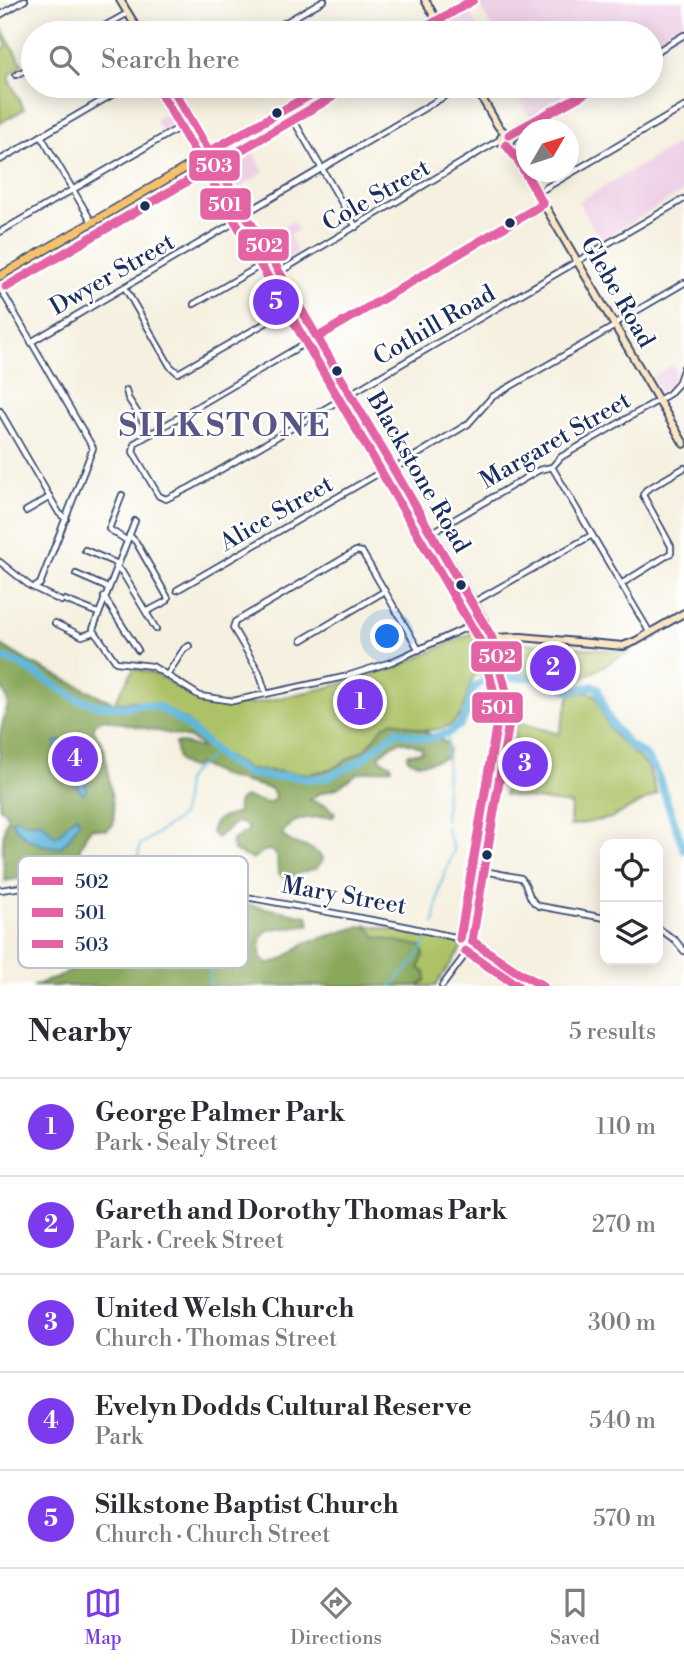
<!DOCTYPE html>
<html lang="en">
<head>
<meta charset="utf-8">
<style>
	body { margin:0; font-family:"Libre Bodoni",serif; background:#f2f2f3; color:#2b2b33 }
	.controls { position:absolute; right:21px; bottom:21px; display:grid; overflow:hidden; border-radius:14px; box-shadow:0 4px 18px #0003 }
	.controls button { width:63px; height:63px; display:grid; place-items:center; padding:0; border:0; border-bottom:2px solid #e1e1e2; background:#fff; color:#2b2b33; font:35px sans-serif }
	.compass { position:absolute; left:516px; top:119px; width:63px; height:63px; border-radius:50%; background:#fff; box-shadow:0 4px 18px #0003; rotate:51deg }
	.you { position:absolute; left:388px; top:637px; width:24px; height:24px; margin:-18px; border:5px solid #fff; border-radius:50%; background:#1a73e8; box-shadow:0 0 0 10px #1a73e833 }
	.badge { display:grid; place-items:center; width:46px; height:46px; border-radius:50%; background:#7c3aed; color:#fff; font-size:23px; font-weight:700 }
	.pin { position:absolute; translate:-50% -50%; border:4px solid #fff; box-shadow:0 2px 7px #0006 }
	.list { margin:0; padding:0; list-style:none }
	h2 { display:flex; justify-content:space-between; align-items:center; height:91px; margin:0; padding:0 28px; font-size:30px }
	h2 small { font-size:23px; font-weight:400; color:#7c7c81 }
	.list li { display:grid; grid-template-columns:46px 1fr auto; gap:21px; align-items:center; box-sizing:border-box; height:98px; padding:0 28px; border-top:2px solid #e1e1e2 }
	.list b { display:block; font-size:26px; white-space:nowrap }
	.list p { margin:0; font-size:23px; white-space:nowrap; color:#7c7c81 }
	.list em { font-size:23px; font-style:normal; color:#7c7c81 }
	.icon { flex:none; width:38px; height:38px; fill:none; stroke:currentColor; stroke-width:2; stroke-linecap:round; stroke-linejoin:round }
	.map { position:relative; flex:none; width:684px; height:986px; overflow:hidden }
	.search { position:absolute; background:#fff; box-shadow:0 4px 18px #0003; left:21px; right:21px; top:21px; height:77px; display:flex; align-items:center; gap:18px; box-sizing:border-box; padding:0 24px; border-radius:38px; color:#7c7c81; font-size:26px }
	.sheet { height:581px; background:#fff }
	nav { display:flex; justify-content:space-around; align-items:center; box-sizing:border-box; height:98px; border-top:2px solid #e1e1e2; background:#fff; font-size:19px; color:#7c7c81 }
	nav a { display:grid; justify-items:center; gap:4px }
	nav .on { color:#7c3aed }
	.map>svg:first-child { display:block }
	.built { fill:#eed0e7 }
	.green { fill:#adc266; stroke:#647862; stroke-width:2 }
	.forest { fill:#8aa85b; stroke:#526c5c; stroke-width:2 }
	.water { fill:#5fb8dc; stroke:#3d749d; stroke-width:2 }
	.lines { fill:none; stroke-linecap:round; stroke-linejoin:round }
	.stream { stroke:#5fb8dc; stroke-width:2 }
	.river { stroke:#5fb8dc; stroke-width:8 }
	.street-casing { stroke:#3c4c71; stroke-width:8 }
	.secondary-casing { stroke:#3c4c71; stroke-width:10 }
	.primary-casing { stroke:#3c4c71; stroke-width:10 }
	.street { stroke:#fff; stroke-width:4.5 }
	.secondary { stroke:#fbe6c4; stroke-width:6 }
	.primary { stroke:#f6c16b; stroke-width:7 }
	.bus-1-casing { stroke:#fff; stroke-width:14 }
	.bus-2-casing { stroke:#fff; stroke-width:14 }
	.bus-3-casing { stroke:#fff; stroke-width:14 }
	.bus-1 { stroke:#e463a4; stroke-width:9 }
	.bus-2 { stroke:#e463a4; stroke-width:9 }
	.bus-3 { stroke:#e463a4; stroke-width:9 }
	.bus-dot { fill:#1b2f5e; stroke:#fff; stroke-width:2.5 }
	.labels { text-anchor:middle; stroke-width:5; stroke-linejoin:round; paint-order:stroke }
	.street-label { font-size:24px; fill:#1b2f5e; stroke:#fff }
	.district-label { font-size:32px; font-weight:bold; letter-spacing:2px; fill:#585686; stroke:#fff }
	.key { fill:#fff; stroke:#bbc1cf; stroke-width:2 }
	.key-label { font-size:19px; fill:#1b2f5e }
	.line-badge { stroke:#fff; stroke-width:2.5 }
	.badge-label { font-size:19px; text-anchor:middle; font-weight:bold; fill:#fff }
</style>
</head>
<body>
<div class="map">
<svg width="684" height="986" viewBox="0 0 684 986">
	<rect width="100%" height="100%" fill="#fff"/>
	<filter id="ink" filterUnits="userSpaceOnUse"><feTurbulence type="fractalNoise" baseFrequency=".0143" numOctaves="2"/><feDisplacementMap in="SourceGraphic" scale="14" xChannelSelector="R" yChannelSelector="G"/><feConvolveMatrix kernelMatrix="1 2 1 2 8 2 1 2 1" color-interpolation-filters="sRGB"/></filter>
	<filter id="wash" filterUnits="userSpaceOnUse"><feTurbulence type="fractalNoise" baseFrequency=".00686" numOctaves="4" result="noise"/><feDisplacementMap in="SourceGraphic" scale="28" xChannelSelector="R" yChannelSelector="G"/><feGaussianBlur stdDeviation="1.57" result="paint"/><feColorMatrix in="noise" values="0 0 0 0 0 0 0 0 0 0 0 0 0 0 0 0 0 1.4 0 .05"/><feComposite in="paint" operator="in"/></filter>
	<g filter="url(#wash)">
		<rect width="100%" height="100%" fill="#f5f0df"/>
		<g class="built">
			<polygon points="487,0 684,0 684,31 651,50 651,33 495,33 479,5"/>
			<polygon points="468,11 481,33 451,33 447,26 448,23"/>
			<polygon points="512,86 588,86 531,118"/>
			<polygon points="176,108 183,118 161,131 155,120"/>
			<polygon points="246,140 264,172 239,188 221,157 222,154"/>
			<polygon points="684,140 684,191 601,240 578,202"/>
			<polygon points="292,221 298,230 289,236 299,254 283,263 267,236"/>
			<polygon points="673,364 676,370 671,386 660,392 652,377"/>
		</g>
		<g class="green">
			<polygon points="0,26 23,66 11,73 9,80 24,109 0,123 0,51 7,46 0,33"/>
			<path d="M476,631L479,632L495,674L475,675C466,689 467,705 459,717C444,739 406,727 384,726L367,748L332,769L309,774L279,773L248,769L217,751L187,721L137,701L114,703L134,669L153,673L204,702L221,705L252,704L330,687L398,667Z"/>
			<path d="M514,642L621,651L634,649L568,686C547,675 530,675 507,675C504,662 500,649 514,642Z"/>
			<polygon points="588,692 594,694 598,701 604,718 615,736 648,766 657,794 611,818 570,826 571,804 504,795 509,770 543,776 546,769 513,745 518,722 559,734 570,695"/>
			<polygon points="366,925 457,942 461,949 435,986 420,986 362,948"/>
		</g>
		<g class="forest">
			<path d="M0,644L29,662L114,703L137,701L159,704L187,721L217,751L248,769L309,774L332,769L367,748L384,726L393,721L423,730L447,743L449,750L447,757C433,761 419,768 407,758L408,754L422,752V748C399,739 398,739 380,755V759L391,765L392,768L358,773L337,788L318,794L310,800L327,806L335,813L333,817C314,817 292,815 282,834C292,848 313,843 323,859L317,868L284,878L278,873L277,856L271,850L264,851L252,859L234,851L231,843L233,840L249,830L244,824L236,822L217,838L211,832C214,817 225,817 238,813C237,806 237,800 245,797L267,803L274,800L275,796L272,789L222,776L198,764L192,768C177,765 177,757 175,743H183L201,748L200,745L189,738L104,719L97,722L93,728L104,747L114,812L113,825L107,830L92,828L87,833L79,850L83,856L75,868L5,881C3,861 0,836 8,817L4,810L0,809V733L8,704L6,696L0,684Z"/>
			<path d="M233,902L308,916L310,924C285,935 254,914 261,959L268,964L281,960L305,943L361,926L369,928L376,937L421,946L424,954L419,968L425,972L426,980L418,986H33L58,977L90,961L141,923L159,915Z"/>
		</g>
		<g class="water">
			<polygon points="60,741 84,768 87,790 83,794 68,777 62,751 55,746 55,742"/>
			<path d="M77,816L79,822L67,842L60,847C40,847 22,839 11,821L16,818L25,823L42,822L55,837C65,832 66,820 77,816Z"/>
		</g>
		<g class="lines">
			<g class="stream">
				<polyline points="445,820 448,733"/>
				<polyline points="137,863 140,845 179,818 183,810 186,781 192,772 217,751"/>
				<polyline points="212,896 218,906 216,929"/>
				<polyline points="434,924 440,886 454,851 446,827"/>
				<polyline points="215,944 216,935"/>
				<polyline points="209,986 213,951"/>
				<polyline points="391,986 414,962 429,937"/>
			</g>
			<polyline class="river" points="0,657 18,663 78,699 96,705 125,707 140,704 159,707 185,724 224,759 246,773 270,777 288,776 310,779 328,777 357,763 397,731 426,739 448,733 460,725 467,713 473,689 487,678 540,677 570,691 594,686 598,689 606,714 614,727 629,745 645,755 657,773 684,850"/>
		</g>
	</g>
	<g filter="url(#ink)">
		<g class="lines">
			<g class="street-casing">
				<g id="street">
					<polyline points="0,15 25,0"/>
					<polyline points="92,33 128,13"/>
					<polyline points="267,33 324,0"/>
					<polyline points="651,55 684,35"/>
					<polyline points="16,75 33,66"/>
					<polyline points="287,109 356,227"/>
					<polyline points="509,135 598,86"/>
					<polyline points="41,136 92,222"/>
					<polyline points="512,140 520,133"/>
					<polyline points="0,160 127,86"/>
					<polyline points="537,193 684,107"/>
					<polyline points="543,204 135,443 133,452 159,496 166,499 191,487 684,199"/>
					<polyline points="246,213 462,86"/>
					<polyline points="0,232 182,126 188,116"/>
					<polyline points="281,271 501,139"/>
					<polyline points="0,288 93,448 40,584 35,587"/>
					<polyline points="125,288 170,366 178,373 299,304"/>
					<polyline points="194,304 272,259"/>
					<polyline points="614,324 684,283"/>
					<polyline points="31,342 247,215"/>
					<polyline points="126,390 128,398 151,434"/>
					<polyline points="0,411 59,513 66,519"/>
					<polyline points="552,467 650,633"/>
					<polyline points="395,468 468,424 492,397 615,326"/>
					<polyline points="122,495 109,529 126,540"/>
					<polyline points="26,511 50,497"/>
					<polyline points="135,521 93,629 116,662 152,666 200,696 233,701 344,677 391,662 483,620"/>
					<polyline points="433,532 539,470 552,467 561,457 669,394 678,384 684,367"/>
					<polyline points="129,535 136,542 168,598 167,601 146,612"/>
					<polyline points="85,550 118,564"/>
					<polyline points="0,562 30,586 61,601"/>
					<polyline points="116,567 122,572 156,629"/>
					<polyline points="76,574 108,588"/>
					<polyline points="621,584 671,553 671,546 643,495 646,490 684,468"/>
					<polyline points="177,590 393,465"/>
					<polyline points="104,597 138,650"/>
					<polyline points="65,600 98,613"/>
					<polyline points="474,602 592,535"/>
					<polyline points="55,623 82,636 94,632"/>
					<polyline points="302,640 385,591"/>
					<polyline points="167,675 184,649 189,646"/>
					<polyline points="266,694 259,672 233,628 235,622 356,551 362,552 419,650"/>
					<path d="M484,871L521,878C530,887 526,899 539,906L605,918"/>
					<polyline points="0,890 99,877 131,876 399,925 472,941 465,955 442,986"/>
					<polyline points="658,928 675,940 684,951"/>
				</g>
			</g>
			<g class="secondary-casing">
				<g id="secondary">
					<polyline points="120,0 140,33"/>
					<polyline points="425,0 444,33"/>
					<polyline points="171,86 209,152"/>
					<polyline points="475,86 498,126 506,134"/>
					<circle cx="506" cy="140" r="5.5"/>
					<polyline points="506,145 518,160 684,444"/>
					<polyline points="492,638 521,637 623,646 636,641 684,613"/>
				</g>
			</g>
			<g class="primary-casing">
				<g id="primary">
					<polyline points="416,33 473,0"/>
					<polyline points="209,152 487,625 494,645 505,688 510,707 509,723 472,941 516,971 543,986"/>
					<path d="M194,162C206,164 212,176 224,178"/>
					<polyline points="0,276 326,86"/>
				</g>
			</g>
			<use href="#street" class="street"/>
			<use href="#secondary" class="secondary"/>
			<use href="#primary" class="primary"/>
			<g class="bus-1-casing">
				<g id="bus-1">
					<polyline points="416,33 473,0"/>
					<polyline points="171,86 492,638 510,707 509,723 472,941"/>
					<polyline points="509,135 598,86"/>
					<polyline points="506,145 518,160 543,204"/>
					<polyline points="209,152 326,86"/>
					<polyline points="318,337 543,204"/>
					<polyline points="472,941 516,971 543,986"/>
				</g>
			</g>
			<g class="bus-2-casing">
				<g id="bus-2">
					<polyline points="160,92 481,643 498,708 497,722 460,939"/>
					<polyline points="465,951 518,986"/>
				</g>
			</g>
			<g class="bus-3-casing">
				<polyline id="bus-3" points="6,287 332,97"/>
			</g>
			<use href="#bus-1" class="bus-1"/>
			<use href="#bus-2" class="bus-2"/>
			<use href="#bus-3" class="bus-3"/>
		</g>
	</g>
	<g class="bus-dot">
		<circle cx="277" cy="113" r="6"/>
		<circle cx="145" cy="206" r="6"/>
		<circle cx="510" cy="223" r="6"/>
		<circle cx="337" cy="371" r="6"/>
		<circle cx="461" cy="585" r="6"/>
		<circle cx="487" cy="855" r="6"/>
	</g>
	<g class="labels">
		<g class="street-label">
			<text transform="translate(376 195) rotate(-30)" y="8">Cole Street</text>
			<text transform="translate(112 274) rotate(-30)" y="8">Dwyer Street</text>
			<text transform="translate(618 292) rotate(60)" y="8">Glebe Road</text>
			<text transform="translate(434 325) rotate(-30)" y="8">Cothill Road</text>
			<text transform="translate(555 440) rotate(-30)" y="8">Margaret Street</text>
			<text transform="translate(419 472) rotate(60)" y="8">Blackstone Road</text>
			<text transform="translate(276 513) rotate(-30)" y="8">Alice Street</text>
			<text transform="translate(344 895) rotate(10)" y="8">Mary Street</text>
		</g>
		<g class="district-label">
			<text x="225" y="436">SILKSTONE</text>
		</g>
	</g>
	<rect x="18" y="856" width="230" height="112" rx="10" class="key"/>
	<rect x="32" y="877" width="31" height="8" fill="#e463a4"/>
	<rect x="32" y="908" width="31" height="9" fill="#e463a4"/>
	<rect x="32" y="940" width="31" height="8" fill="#e463a4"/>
	<g class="key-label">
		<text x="75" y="888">502</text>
		<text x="75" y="919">501</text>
		<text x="75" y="951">503</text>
	</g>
	<g class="line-badge">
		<rect x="188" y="149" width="53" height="33" rx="7" fill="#e463a4"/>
		<rect x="199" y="187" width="53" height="34" rx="7" fill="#e463a4"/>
		<rect x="237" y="228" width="53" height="34" rx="7" fill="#e463a4"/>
		<rect x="470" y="640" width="53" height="33" rx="7" fill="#e463a4"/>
		<rect x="471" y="691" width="53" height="33" rx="7" fill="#e463a4"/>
	</g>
	<g class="badge-label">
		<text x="214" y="172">503</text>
		<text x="225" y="211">501</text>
		<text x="264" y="252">502</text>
		<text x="497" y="663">502</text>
		<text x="498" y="714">501</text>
	</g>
</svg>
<div class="controls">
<button><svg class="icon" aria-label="locate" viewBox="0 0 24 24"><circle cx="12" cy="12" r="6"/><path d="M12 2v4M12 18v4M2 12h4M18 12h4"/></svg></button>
<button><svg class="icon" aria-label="layers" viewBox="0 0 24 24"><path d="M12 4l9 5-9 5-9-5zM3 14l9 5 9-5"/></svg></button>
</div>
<svg class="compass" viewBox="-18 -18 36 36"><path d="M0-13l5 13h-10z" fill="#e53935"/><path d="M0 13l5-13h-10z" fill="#7c7c81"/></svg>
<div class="you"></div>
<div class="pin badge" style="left:360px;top:702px">1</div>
<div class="pin badge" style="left:553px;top:668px">2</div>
<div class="pin badge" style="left:525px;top:764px">3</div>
<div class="pin badge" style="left:75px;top:759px">4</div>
<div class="pin badge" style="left:276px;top:302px">5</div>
<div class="search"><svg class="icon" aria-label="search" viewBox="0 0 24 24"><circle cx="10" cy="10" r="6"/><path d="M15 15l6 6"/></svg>Search here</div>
</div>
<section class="sheet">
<h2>Nearby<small>5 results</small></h2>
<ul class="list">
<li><span class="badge">1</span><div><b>George Palmer Park</b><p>Park · Sealy Street</p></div><em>110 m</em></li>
<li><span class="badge">2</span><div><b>Gareth and Dorothy Thomas Park</b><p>Park · Creek Street</p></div><em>270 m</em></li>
<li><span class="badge">3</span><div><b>United Welsh Church</b><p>Church · Thomas Street</p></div><em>300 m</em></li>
<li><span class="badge">4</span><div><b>Evelyn Dodds Cultural Reserve</b><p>Park</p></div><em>540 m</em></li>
<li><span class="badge">5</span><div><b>Silkstone Baptist Church</b><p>Church · Church Street</p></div><em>570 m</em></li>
</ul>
</section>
<nav>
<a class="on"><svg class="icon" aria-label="map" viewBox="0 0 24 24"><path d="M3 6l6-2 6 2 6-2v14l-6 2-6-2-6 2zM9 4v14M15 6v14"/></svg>Map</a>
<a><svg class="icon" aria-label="directions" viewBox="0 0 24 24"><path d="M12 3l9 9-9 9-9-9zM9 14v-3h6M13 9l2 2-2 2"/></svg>Directions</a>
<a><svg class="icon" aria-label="saved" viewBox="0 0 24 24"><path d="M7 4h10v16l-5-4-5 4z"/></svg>Saved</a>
</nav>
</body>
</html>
